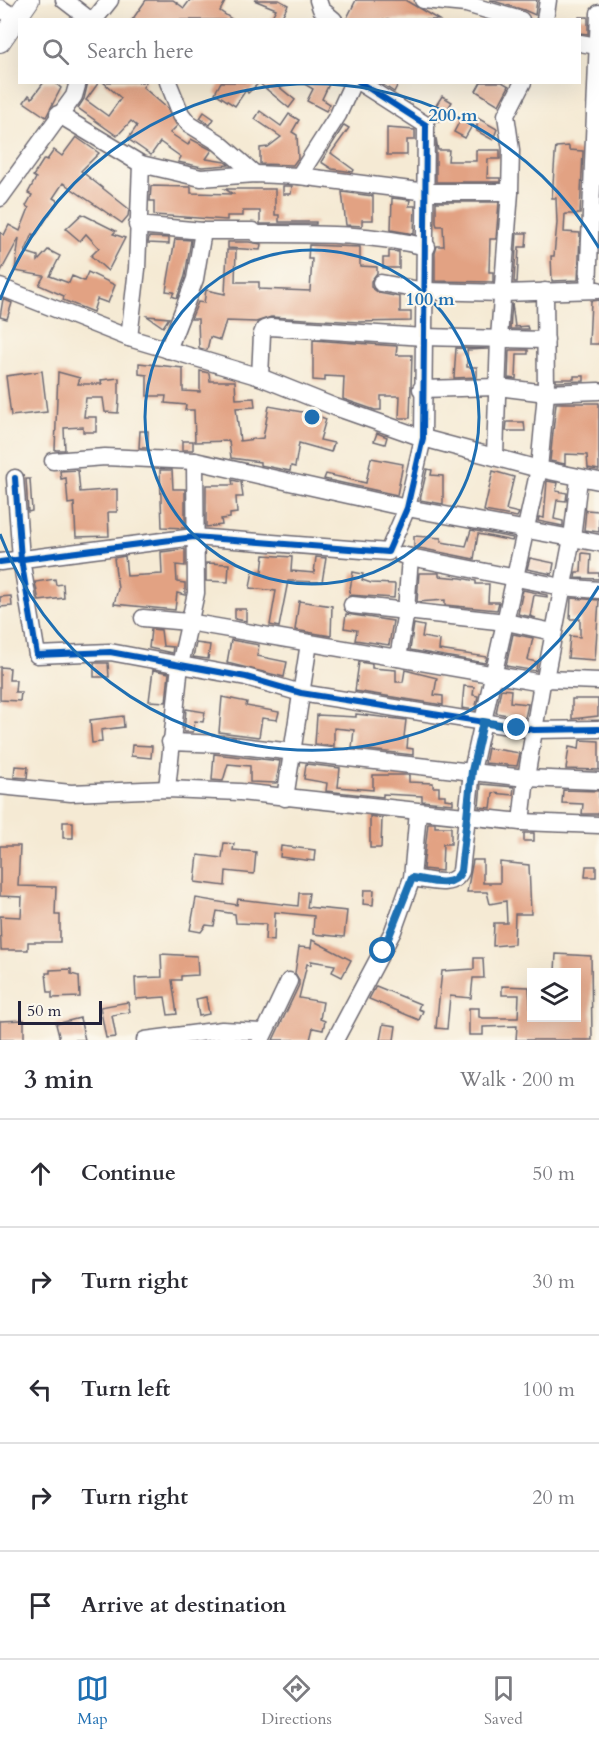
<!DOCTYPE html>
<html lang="en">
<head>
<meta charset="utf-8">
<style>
	body { margin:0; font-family:Cardo,serif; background:#f7f7f7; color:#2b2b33 }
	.controls { position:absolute; right:18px; bottom:18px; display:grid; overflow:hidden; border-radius:0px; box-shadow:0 6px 24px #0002 }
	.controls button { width:54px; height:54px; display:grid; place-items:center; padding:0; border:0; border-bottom:2px solid #e1e1e2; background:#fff; color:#2b2b33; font:30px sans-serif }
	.scale { position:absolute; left:18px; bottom:15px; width:84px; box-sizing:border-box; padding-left:6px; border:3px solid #22223b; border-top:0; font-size:16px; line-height:21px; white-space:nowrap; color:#22223b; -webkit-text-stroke:4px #fbf7ec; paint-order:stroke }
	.stop { position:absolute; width:18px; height:18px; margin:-14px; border:4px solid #1f6fb2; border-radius:50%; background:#fff }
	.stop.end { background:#1f6fb2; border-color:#fff; box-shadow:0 2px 6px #0008 }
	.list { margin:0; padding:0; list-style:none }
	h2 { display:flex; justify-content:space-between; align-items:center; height:78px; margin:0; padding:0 24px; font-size:26px }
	h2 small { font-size:20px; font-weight:400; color:#7c7c81 }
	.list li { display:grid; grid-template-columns:39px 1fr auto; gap:18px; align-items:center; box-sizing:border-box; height:108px; padding:0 24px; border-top:2px solid #e1e1e2 }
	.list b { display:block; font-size:22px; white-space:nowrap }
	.list em { font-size:20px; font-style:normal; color:#7c7c81 }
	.icon { flex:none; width:33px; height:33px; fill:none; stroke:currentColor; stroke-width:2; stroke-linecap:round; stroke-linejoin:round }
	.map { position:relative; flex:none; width:599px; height:1040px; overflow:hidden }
	.search { position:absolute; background:#fff; box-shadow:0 6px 24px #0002; left:18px; right:18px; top:18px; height:66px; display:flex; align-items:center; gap:15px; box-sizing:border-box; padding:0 21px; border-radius:0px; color:#7c7c81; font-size:22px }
	.sheet { height:618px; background:#fff }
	nav { display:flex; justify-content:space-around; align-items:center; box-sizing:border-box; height:84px; border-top:2px solid #e1e1e2; background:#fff; font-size:16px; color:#7c7c81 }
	nav a { display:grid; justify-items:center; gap:3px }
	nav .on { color:#1f6fb2 }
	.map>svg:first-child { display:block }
	.building { fill:#e2a283 }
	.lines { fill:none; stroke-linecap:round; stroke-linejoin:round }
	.minor-casing { stroke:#6c6871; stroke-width:19 }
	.major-casing { stroke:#6c6871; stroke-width:22 }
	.minor { stroke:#fff; stroke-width:16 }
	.major { stroke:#fff; stroke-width:20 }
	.cycleway-casing { stroke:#fbf7ec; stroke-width:10 }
	.cycleway { stroke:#0057b8; stroke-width:6 }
	.route { stroke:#1f6fb2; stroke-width:8 }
	.ring { fill:none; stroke:#1f6fb2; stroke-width:3 }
	.centre { fill:#1f6fb2; stroke:#fbf7ec; stroke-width:3 }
	.ring-label { font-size:18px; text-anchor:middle; font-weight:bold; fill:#1f6fb2; stroke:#fbf7ec; stroke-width:4.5; stroke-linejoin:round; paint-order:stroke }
</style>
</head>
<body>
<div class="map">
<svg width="599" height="1040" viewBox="0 0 599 1040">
	<rect width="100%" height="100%" fill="#fbf7ec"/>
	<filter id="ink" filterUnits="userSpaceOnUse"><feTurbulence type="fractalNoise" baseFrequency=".0167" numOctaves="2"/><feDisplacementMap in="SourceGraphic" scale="12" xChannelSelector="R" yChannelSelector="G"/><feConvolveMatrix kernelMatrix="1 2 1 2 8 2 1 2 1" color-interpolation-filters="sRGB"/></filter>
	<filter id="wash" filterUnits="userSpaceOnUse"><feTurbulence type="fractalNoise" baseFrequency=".008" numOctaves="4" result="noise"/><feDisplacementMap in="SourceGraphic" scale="24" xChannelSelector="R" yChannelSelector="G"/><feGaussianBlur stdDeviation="1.35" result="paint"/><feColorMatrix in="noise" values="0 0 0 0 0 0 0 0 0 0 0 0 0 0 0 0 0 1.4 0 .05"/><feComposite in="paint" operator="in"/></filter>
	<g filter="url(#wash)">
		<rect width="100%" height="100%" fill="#f5ead4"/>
		<g id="blocks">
			<g class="building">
				<polygon points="146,0 173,0 184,8 190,0 226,0 220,11 233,20 132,20"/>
				<polygon points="254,0 279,0 288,5 280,20 270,20 276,9"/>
				<polygon points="356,0 405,0 439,20 346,20"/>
				<polygon points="490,0 537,0 535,15 524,10"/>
				<polygon points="579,17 588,17 588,34 579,33"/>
				<polygon points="44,82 54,82 61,88 46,117 24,102 29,95 32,98"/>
				<polygon points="88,82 99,82 86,100 108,116 121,98 103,82 146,82 143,87 167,108 177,126 170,133 188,145 191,139 212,150 206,159 225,162 229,165 202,167 178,162 181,157 160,142 151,155 128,139 137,126 131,121 117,136 78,108 84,99"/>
				<polygon points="221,82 273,82 295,100 289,108 259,83 248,93 246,90 235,106 215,93"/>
				<polygon points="301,82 330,82 322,99 330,104 326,111 307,101 313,89"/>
				<polygon points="379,82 399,82 394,92"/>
				<polygon points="481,82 502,82 509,86 499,105 476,91"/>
				<polygon points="442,96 452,102 440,121 436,121 430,115"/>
				<polygon points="260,111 281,126 289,114 299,120 292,132 297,135 298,158 293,165 260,164 260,148 268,147 281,137 255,119"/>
				<polygon points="465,111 497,129 493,140 477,131 477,117 465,138 454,132"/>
				<polygon points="204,112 214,119 210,125 200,118"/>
				<polygon points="344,125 349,128 331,153 354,170 353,172 332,169 321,162"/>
				<polygon points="387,128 415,130 415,140 407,140 407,155 387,155"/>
				<polygon points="76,137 99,153 81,171 129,209 128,216 122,223 63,183 53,198 58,201 35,236 33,234 25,252 38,256 38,261 48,250 60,256 50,276 69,283 72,276 84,281 88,272 115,285 108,303 97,299 93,312 63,300 64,296 39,285 44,276 15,271 19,238 0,273 0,232 4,235 9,225 20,231 29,208 26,206 32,195 28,193 36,178 33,176 44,159 47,160 54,150 62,156"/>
				<polygon points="436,138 438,150 449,150 448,161 476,161 476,150 500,150 500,159 488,159 487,178 500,178 500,182 436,182"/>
				<polygon points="569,146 569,150 583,151 580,214 565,214 564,232 580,233 578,280 552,281 551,256 554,256 557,223 556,198 552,198 555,155 556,147"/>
				<polygon points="151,186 191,187 191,193 233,194 225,189 275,189 275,215 279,215 279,222 316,222 316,224 260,224 260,211 243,211 243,216 227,216 227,220 154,215 154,201 150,201"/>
				<polygon points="283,186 292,186 291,194 283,194"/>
				<polygon points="342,192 373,196 373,220 362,220 362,226 346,225"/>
				<polygon points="392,198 410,200 409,206 415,206 414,234 391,230"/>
				<polygon points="436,202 499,202 496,239 490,239 489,272 493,272 493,282 435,281 435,253 437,246 444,246 443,226 437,226 436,223"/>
				<polygon points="82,214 116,231 113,234 125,238 108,271 91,256 99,248 86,234 80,241 66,229"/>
				<polygon points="517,233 527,233 526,247 519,247 517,282 514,282"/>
				<polygon points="149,237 169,238 169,244 148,243"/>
				<polygon points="175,239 191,240 185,276 177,298 172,296 174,292 166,291"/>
				<polygon points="228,242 249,242 261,244 260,250 228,248"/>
				<polygon points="309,245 360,247 360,266 377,267 377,273 371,281 371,287 379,293 400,297 400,312 411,312 411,321 359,322 271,317 256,322 226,321 220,340 210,337 207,350 199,348 198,319 191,319 198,302 204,303 206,290 225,294 227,250 236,250 235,282 259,282 259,289 310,291 312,259 308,259"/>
				<polygon points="389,251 399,252 399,268 383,268 383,258 389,258"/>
				<polygon points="3,299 12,303 7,319 0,317"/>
				<polygon points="599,300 599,344 589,344 591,301"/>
				<polygon points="512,303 515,327 527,326 528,329 510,329"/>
				<polygon points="147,316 169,318 163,327"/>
				<polygon points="313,340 397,346 396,355 412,355 410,418 399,418 400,396 381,396 381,410 375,410 343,399 344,377 325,376 325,381 313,380"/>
				<polygon points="456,348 488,349 467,350 467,367 477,367 477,377 454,378"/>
				<polygon points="509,350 528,350 528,354 517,354 516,379 508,378"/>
				<polygon points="139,363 183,368 183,391 200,392 200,371 209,373 210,381 235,381 236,399 254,398 255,407 236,408 240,441 263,438 269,406 313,414 326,419 320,440 334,443 331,452 299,443 295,467 291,466 290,471 260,465 260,462 231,458 229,441 195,442 194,410 185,410 186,405 165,403 166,396 147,396 147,375 139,374"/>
				<polygon points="42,371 47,412 11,416 6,376"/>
				<polygon points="58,372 80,378 78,384 102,384 101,380 119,378 119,400 118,413 105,412 103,398 86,398 84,417 96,417 96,432 83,432 83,427 64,428 65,450 55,450"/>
				<polygon points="574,376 584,376 584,381 556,382 556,379 574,379"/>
				<polygon points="556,403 599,403 599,470 588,468 587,455 565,454 565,464 550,461"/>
				<polygon points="507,422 524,422 525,431 506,431"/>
				<polygon points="140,431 148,431 148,448 139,448"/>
				<polygon points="377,433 387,437 385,444 374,441"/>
				<rect x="182" y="441" width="11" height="9"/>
				<polygon points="371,458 403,464 397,495 324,479 326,474 366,483"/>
				<polygon points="427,469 432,470 431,475 443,476 443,504 420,500"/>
				<polygon points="78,470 80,492 117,489 117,512 108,512 109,536 76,537 74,503 68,504 66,478 61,479 60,471"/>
				<polygon points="160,470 172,470 173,489 185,489 185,528 162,527"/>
				<polygon points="493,471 514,477 506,510 519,513 517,517 484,511"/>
				<polygon points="26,479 30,479 32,511 28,512"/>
				<polygon points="232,480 241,482 243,497 236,497 237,513 230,514 230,518 221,519 222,525 206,527 206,485 233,485"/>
				<polygon points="547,481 558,483 556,491 567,493 566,501 557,500 554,519 563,521 563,526 538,521 539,517 544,518"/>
				<polygon points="586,510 599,511 599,532 584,530"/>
				<polygon points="471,530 513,538 512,541 478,534 474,559 414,547 414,536 441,538 441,542 466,546"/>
				<polygon points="185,549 185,566 176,565 177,582 185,583 185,595 177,593 175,610 114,604 118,589 114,558 125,556 127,576 162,574 161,552"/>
				<polygon points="582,553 591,554 590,573 599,573 599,579 575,578 576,572 581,572"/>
				<polygon points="264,555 292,557 291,571 314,573 316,557 326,558 322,582 288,581 279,627 270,625 276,591 250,588 253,570 262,572"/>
				<polygon points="530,558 554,563 552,574 527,569"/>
				<polygon points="206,563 229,564 228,582 206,581"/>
				<polygon points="353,572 363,574 362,580 371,583 395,584 394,598 349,595"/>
				<polygon points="419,573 439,573 439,576 461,578 476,581 476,584 489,584 488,602 499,602 497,610 445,605 445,600 417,602"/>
				<polygon points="55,579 56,585 63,584 64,598 39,601 35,582"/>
				<polygon points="523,590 547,595 547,597 534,595 530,616 536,618 518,614"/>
				<polygon points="11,596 12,606 0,607 0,597"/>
				<polygon points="571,598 599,600 595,660 568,658 570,636 580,637 580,619 570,619"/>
				<polygon points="299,601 332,606 331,636 295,630"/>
				<polygon points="235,609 246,609 246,621 235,619"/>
				<polygon points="346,614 393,621 389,645 355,640 357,630 344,628"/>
				<polygon points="414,624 424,626 422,637 440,640 439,650 487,657 485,663 410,650"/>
				<polygon points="151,629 161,630 163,646 173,647 172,653 149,648"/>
				<polygon points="513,634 533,638 528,660 537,662 536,671 506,666"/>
				<polygon points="231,640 259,645 257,656 287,662 284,677 227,663"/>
				<polygon points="196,643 210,645 208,659 193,657"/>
				<polygon points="359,662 372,664 372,668 396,670 396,682 403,682 405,670 437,678 434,695 443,696 443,705 355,691"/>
				<polygon points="94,663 108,663 109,677 94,677"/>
				<polygon points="0,667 10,668 9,680 16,680 15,692 21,692 20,701 0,700"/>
				<polygon points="153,670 169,673 166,702 149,701"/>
				<polygon points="464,686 474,687 473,695 478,696 475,710 462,708"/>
				<polygon points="501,689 511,690 510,702 528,704 525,718 496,713"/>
				<polygon points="222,697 247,702 246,706 279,712 277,720 262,718 259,737 219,732"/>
				<polygon points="572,699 598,699 598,716 572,719"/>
				<polygon points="186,709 205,712 203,722 195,721 193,732 184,732"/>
				<polygon points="356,714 406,720 404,737 408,737 407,748 413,749 413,755 352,748 354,730 334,728 334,746 315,744 317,715 356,717"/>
				<polygon points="123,716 124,727 101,730 102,742 92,743 90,720"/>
				<polygon points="580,740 599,741 599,770 566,769 569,747 579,749"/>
				<polygon points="132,745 152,746 151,758 131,756"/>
				<polygon points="488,748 520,753 517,766 485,763"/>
				<polygon points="214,754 280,761 276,783 250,782 250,766 228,764 223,781 212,780"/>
				<polygon points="306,764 340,768 338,787 373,790 373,775 409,775 409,782 433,783 433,787 439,787 439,795 445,795 445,799 453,800 453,804 422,801 422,796 383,794 383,797 326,791 327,783 304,779"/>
				<polygon points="15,766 28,767 27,778 14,777"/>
				<polygon points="481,784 514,787 513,795 493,793 491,808 479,807"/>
				<polygon points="563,790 599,791 599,814 582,814 583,804 562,803"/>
				<polygon points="370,816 382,818 381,848 370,848"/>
				<rect x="63" y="822" width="10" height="16"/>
				<polygon points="428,823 435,823 435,827 451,827 451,844 443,844 442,871 423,869"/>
				<rect x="524" y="833" width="10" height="8"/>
				<polygon points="224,843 234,844 233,850 256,852 254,874 226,871 225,886 195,882 198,855 222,858"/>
				<polygon points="0,846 20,846 18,886 56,887 55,915 60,915 60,942 28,942 28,950 1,950 0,916 21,917 22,897 0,896"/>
				<polygon points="281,846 315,850 314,861 280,857"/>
				<polygon points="473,860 483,860 483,883 500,883 500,862 529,865 531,914 515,914 514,944 493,946 494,923 507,923 506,901 490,904 487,892 467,892"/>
				<polygon points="586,866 596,866 596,877 585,877"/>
				<polygon points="364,890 374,890 373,905 363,904"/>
				<polygon points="299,893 309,893 307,907 347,911 344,937 313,934 314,916 275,912 274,941 265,940 266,924 236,923 235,914 217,911 214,926 206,925 201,932 190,930 196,898 237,905 238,899 298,906"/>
				<polygon points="312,940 351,960 342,977 332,972 335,965 311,961 311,965 307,964 299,998 323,1002 320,1019 325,1021 323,1030 313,1028 310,1040 273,1040 299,985 299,980 295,973 299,947 311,948"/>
				<polygon points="161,954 197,956 198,975 181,976 181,980 172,980 177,1014 168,1015 165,997 136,999 135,978 162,977"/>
				<polygon points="556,954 591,956 592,1040 516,1040 517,1026 483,1027 483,1035 469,1035 469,1008 479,1008 479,1017 483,1018 518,1018 519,995 502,995 502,986 529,987 531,1017 576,1017 576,972 555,971"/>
				<polygon points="474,958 483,958 484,978 473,978 471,998 450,996 447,1029 436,1028 442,971 474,969"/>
				<polygon points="71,969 71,974 79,976 80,997 52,998 52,992 48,992 46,973 50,973 50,970"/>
				<polygon points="376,986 420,1004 418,1009 423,1011 419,1020 369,999"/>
				<polygon points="206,997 209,1014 199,1016 196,999"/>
				<polygon points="128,1002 130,1012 112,1015 116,1037 106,1038 100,1007"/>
				<polygon points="80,1018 85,1040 60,1040 56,1024"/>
				<polygon points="24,1020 24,1040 0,1040 0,1021"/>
				<polygon points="383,1024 396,1026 394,1040 380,1040"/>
			</g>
		</g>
	</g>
	<g filter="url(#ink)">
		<use href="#blocks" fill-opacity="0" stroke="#6c6871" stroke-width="1.5"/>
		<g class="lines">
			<g class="minor-casing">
				<g id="minor">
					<polyline points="64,0 90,20"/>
					<polyline points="318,0 321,9 334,20"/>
					<polyline points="423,0 466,4 521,20"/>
					<polyline points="0,8 15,18"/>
					<polyline points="94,20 110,0"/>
					<polyline points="545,20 548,0"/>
					<polyline points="580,43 597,46"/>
					<polyline points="168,82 181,114 189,124 218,142 255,174"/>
					<polyline points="58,114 141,164 201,178 255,174 299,176 427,192 510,192"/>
					<polyline points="299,176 338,115 353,82"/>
					<polyline points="0,198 74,96 78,82"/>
					<path d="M137,225L203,231H253L257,234C317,234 368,233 427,247"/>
					<polyline points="381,283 425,291 503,293 598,290"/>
					<polyline points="0,287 129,338 260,377 335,407 423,438 539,469 599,481"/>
					<polyline points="588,289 599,13"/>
					<polyline points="129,338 137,269 141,164"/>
					<polyline points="168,350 195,279 203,231"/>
					<polyline points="260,377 262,334 264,329 270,327 424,337 546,340"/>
					<polyline points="421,389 498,387 546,393 599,391"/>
					<polyline points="495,456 499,338 510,192 511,150 506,115 523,82"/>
					<polyline points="53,461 105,457 195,461 407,508 599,543"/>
					<polyline points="15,478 21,559 37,655 110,652 246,677 301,693 534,730 599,729"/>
					<polyline points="410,557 562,587 599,590"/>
					<polyline points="0,562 194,537 388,552 407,508 423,438 426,125 359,82"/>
					<polyline points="352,605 506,622 553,632"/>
					<polyline points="143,618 188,622 542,683 545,679 599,681"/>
					<polyline points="398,658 406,611 410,557 402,555"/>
					<polyline points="545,679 572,538 579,479"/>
					<polyline points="542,683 526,778 599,781"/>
					<polyline points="170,742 223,744 526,778 521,822"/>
					<polyline points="0,786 71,793 167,789 240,792 521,822 599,825"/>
					<polyline points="167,789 180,665 196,593 195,461"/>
					<polyline points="285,798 309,643"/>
					<path d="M412,878C429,880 453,889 461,871L472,771L539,469L546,393L545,291"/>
					<polyline points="145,1040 222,1030 263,1032"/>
					<polyline points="261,1040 289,981"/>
					<polyline points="335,1040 393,931 412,878 418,812"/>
				</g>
			</g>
			<g class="major-casing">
				<polyline id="major" points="0,42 29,0"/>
			</g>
			<use href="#minor" class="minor"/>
			<use href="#major" class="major"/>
			<g class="cycleway-casing">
				<g id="cycleway">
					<polyline points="15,478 21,559 37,655 110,652 246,677 301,693 534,730 599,729"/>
					<polyline points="0,562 194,537 388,552 407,508 423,438 426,125 359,82"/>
				</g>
			</g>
			<use href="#cycleway" class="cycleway"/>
		</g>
	</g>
	<g class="lines" filter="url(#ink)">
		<path class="route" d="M383,951L412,878C429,880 453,890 461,871L472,771L483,722L517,728"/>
	</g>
	<g class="ring">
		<circle cx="312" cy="417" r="167"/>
		<path d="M599 586A333 333 0 0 1 0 534M0 300A333 333 0 0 1 599 248"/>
	</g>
	<circle cx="312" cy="417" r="9" class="centre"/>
	<g class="ring-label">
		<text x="453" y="121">200 m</text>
		<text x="430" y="305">100 m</text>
	</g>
</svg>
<div class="controls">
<button><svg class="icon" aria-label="layers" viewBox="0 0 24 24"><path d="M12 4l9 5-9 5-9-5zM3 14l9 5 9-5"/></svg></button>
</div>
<div class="scale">50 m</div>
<div class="stop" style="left:383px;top:951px"></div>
<div class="stop end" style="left:517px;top:728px"></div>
<div class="search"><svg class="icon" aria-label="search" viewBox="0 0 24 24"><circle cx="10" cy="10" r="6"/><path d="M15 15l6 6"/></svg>Search here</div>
</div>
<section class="sheet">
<h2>3 min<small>Walk · 200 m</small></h2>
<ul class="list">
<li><svg class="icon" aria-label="ahead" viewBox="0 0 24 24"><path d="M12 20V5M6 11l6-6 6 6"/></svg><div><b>Continue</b></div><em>50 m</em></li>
<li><svg class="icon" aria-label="right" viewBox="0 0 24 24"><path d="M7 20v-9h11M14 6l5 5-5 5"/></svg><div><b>Turn right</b></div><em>30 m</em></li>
<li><svg class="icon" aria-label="left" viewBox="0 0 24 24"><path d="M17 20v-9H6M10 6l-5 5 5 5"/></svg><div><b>Turn left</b></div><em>100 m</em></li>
<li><svg class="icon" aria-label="right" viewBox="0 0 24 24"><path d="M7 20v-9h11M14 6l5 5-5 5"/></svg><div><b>Turn right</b></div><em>20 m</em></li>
<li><svg class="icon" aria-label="arrive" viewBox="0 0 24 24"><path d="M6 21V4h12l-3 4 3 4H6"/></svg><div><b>Arrive at destination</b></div></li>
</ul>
</section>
<nav>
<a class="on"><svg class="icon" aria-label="map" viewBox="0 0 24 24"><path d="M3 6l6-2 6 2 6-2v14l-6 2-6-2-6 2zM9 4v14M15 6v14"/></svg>Map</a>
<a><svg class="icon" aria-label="directions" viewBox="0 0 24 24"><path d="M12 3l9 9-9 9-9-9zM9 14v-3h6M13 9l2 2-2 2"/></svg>Directions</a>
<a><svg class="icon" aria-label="saved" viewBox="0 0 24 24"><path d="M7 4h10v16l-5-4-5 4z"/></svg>Saved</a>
</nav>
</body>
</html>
